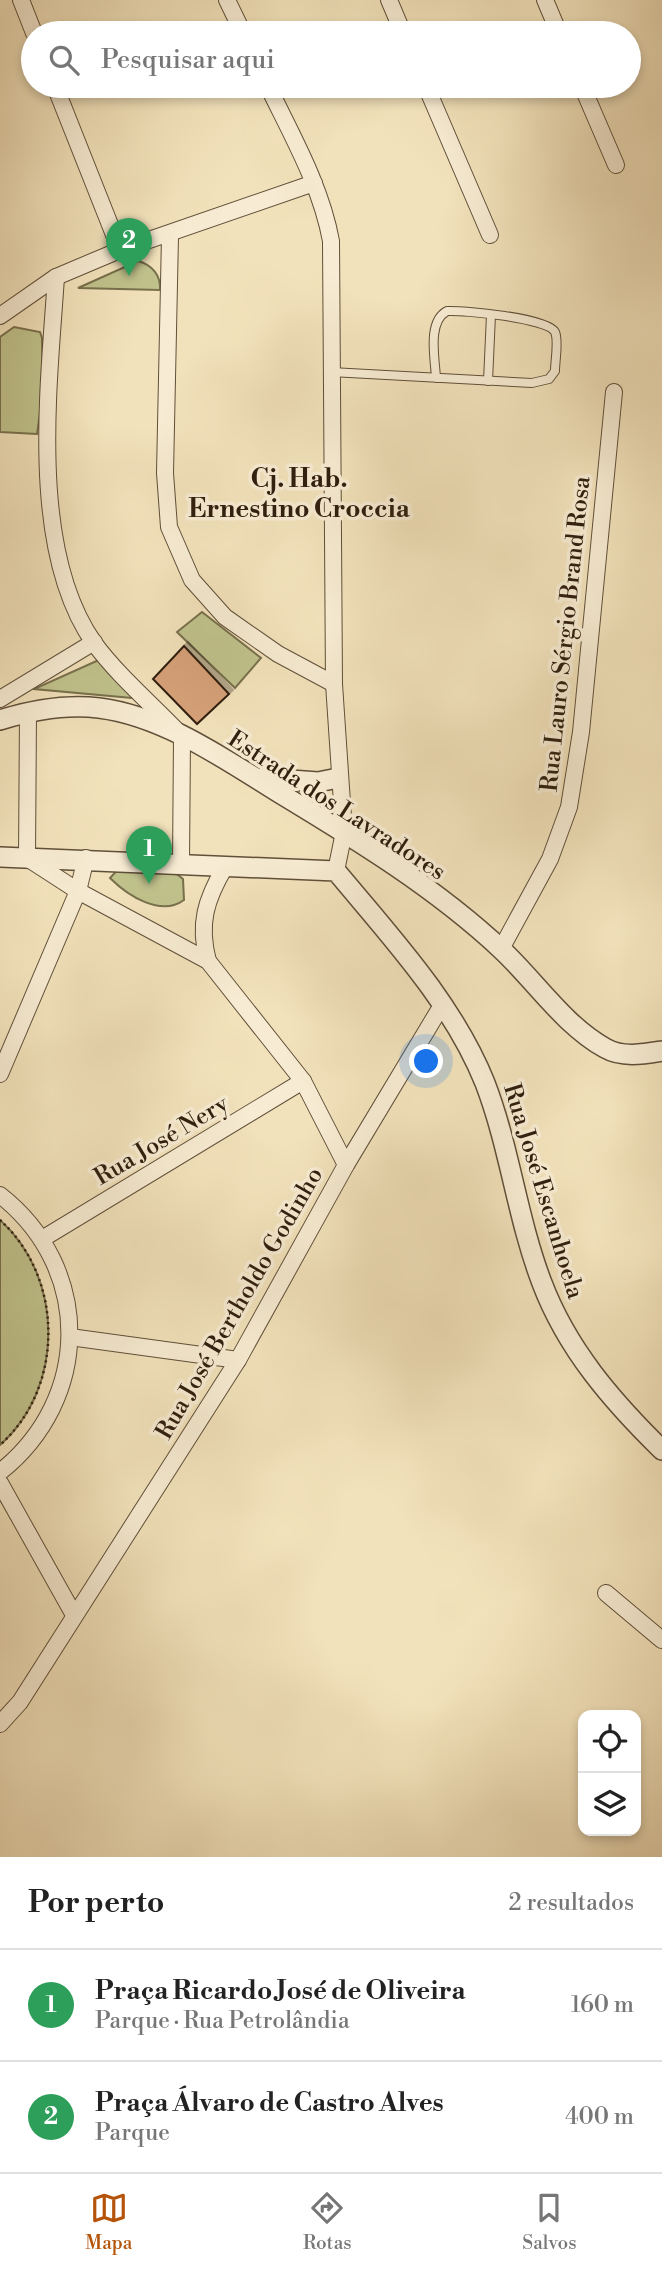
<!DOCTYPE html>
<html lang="pt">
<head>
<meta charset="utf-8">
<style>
	body { margin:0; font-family:"Libre Bodoni",serif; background:#f6f6f6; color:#222 }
	.controls { position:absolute; right:21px; bottom:21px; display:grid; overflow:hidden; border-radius:14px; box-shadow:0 4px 10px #0003 }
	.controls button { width:63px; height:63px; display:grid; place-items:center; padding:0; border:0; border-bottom:2px solid #e0e0e0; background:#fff; color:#222; font:35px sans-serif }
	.you { position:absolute; left:427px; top:1062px; width:24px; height:24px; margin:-18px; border:5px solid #fff; border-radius:50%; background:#1a73e8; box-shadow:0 0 0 10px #1a73e833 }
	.badge { display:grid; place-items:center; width:46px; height:46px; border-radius:50%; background:#b45309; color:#fff; font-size:23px; font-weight:700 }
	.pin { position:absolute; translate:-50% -58px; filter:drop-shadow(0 2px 4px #0008) }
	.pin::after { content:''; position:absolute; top:37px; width:24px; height:21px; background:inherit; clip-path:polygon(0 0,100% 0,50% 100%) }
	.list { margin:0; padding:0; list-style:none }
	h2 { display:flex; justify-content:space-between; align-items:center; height:91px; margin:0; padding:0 28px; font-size:30px }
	h2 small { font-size:23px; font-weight:400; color:#767676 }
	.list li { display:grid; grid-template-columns:46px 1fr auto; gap:21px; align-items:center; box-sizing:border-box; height:112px; padding:0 28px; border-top:2px solid #e0e0e0 }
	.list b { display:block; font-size:26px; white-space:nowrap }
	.list p { margin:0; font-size:23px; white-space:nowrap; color:#767676 }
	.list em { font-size:23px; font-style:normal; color:#767676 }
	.icon { flex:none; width:38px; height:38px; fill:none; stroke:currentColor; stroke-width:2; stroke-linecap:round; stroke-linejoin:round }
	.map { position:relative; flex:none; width:662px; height:1857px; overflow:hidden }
	.search { position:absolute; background:#fff; box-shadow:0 4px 10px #0003; left:21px; right:21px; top:21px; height:77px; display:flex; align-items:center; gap:18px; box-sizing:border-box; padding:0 24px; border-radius:38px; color:#767676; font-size:26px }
	.sheet { height:315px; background:#fff }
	nav { display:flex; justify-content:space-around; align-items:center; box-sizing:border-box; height:98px; border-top:2px solid #e0e0e0; background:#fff; font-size:19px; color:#767676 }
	nav a { display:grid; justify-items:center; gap:4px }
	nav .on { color:#b45309 }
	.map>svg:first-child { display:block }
	.green { fill:#c0c28c; stroke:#78704d; stroke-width:2 }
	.building { fill:#d6a179; stroke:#2f1e0e; stroke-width:2; filter:url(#shadow) }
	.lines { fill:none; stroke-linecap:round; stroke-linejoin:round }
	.service-casing { stroke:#604f39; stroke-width:10 }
	.minor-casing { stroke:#604f39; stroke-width:18 }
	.tertiary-casing { stroke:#604f39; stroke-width:22 }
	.path { stroke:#2f1e0e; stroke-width:2.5; stroke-dasharray:2 3.5; stroke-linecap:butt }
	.service { stroke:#f7ecd3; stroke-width:8 }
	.minor { stroke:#f7ecd3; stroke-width:16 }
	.tertiary { stroke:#f7ecd3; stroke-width:19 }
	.labels { text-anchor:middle; stroke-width:7; stroke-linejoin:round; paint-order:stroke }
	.street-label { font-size:24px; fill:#2f1e0e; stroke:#f7ecd3 }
	.neighbourhood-label { font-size:26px; font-weight:bold; fill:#2f1e0e; stroke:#f7ecd3 }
</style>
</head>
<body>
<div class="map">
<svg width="662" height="1857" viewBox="0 0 662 1857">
	<defs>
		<filter id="shadow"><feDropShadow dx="4" dy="-4" stdDeviation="0" flood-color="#0004"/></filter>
	</defs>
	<rect width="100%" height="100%" fill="#f2e2bb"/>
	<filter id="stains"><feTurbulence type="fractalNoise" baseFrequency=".00286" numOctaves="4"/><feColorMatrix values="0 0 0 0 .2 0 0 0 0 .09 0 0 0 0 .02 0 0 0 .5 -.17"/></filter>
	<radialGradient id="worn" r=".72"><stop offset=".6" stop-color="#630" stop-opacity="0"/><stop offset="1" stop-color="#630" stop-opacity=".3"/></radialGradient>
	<g class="green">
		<path d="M138,261C152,265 161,275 160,290L78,288Z"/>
		<polygon points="14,327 40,332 42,338 43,393 37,434 0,432 0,337"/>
		<polygon points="202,612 261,658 235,688 177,632"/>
		<polygon points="101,659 143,699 34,689"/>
		<path d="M122,865L173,871L183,879L184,900C161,917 128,896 110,878Z"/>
		<path d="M0,1220C64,1278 65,1387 0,1445Z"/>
	</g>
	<polygon class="building" points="184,646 229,694 197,724 153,679"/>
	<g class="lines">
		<g class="service-casing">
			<g id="service">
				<path d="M331,372L532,383L549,379L555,371C555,360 559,341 555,332C548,318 463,310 447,311C427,322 435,358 436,378"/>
				<polyline points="488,381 491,315"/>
			</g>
		</g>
		<g class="minor-casing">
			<g id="minor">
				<polyline points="21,0 34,33"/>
				<polyline points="227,0 243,33"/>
				<polyline points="389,0 403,33"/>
				<polyline points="545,0 559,33"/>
				<polyline points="55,86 120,250"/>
				<path d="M268,86C292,136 321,186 331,241L334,684L344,832L336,871"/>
				<polyline points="426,86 490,235"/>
				<polyline points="582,86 616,165"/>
				<polyline points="170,236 165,473 169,527 192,580 225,617 278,654 334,684"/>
				<path d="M56,277C49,385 28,549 94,643C118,676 154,706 182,736L181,865"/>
				<polyline points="0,316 56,277 120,250 314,183"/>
				<polyline points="0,699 94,642"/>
				<polyline points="28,712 27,858 78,891 208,961 303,1081 346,1165"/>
				<polyline points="501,949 550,859 569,807 581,732 614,392"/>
				<path d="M208,961C198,924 206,899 225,867"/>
				<polyline points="0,1074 78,891 86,858"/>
				<path d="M0,1195C93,1268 92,1399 0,1472"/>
				<polyline points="42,1239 303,1081"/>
				<polyline points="70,1337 238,1360"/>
				<polyline points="0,1483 74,1615"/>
				<polyline points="606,1593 662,1640"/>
				<polyline points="0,1724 20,1702 238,1360 346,1165 442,1005"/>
			</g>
		</g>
		<g class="tertiary-casing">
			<g id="tertiary">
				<path d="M0,720C32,710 65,704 99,708C164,716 226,760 281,794C357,840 436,888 502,950C536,982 564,1025 605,1048C622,1058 644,1054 662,1051"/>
				<polyline points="263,778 318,782 338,778"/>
				<path d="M0,857L336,871C390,936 453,1003 485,1083C510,1148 517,1218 542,1283C567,1349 612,1401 662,1450"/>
			</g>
		</g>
		<path class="path" d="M0,1220C64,1278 65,1387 0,1445"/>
		<use href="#service" class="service"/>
		<use href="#minor" class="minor"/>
		<use href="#tertiary" class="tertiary"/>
	</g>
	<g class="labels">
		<g class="street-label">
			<text transform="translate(565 634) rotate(-84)" y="8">Rua Lauro Sérgio Brand Rosa</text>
			<text transform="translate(337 805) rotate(33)" y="8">Estrada dos Lavradores</text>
			<text transform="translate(161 1140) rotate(-31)" y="8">Rua José Nery</text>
			<text transform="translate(544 1191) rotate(73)" y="8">Rua José Escanhoela</text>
			<text transform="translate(239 1303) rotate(-60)" y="8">Rua José Bertholdo Godinho</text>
		</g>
		<g class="neighbourhood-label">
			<text x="299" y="487">Cj. Hab.<tspan x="299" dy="30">Ernestino Croccia</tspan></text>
		</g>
	</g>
	<rect width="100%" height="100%" filter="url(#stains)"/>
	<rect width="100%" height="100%" fill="url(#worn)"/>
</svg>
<div class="controls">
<button><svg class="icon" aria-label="locate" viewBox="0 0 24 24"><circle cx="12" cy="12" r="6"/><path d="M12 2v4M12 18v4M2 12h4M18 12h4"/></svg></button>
<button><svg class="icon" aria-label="layers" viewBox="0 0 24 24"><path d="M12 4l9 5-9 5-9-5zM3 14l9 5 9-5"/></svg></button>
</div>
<div class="you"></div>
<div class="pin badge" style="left:149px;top:884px;background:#2e9e5b">1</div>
<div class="pin badge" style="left:129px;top:276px;background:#2e9e5b">2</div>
<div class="search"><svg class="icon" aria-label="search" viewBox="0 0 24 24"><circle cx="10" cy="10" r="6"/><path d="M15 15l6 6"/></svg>Pesquisar aqui</div>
</div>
<section class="sheet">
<h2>Por perto<small>2 resultados</small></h2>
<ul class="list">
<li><span class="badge" style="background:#2e9e5b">1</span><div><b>Praça Ricardo José de Oliveira</b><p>Parque · Rua Petrolândia</p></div><em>160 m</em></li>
<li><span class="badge" style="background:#2e9e5b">2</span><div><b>Praça Álvaro de Castro Alves</b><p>Parque</p></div><em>400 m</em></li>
</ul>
</section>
<nav>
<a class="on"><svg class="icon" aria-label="map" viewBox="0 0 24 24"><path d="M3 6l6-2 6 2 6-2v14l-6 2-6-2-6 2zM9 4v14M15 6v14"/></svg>Mapa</a>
<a><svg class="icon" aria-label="directions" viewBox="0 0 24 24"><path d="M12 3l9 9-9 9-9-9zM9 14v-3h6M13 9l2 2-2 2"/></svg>Rotas</a>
<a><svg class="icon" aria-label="saved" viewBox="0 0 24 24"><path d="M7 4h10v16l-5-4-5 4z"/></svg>Salvos</a>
</nav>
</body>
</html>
